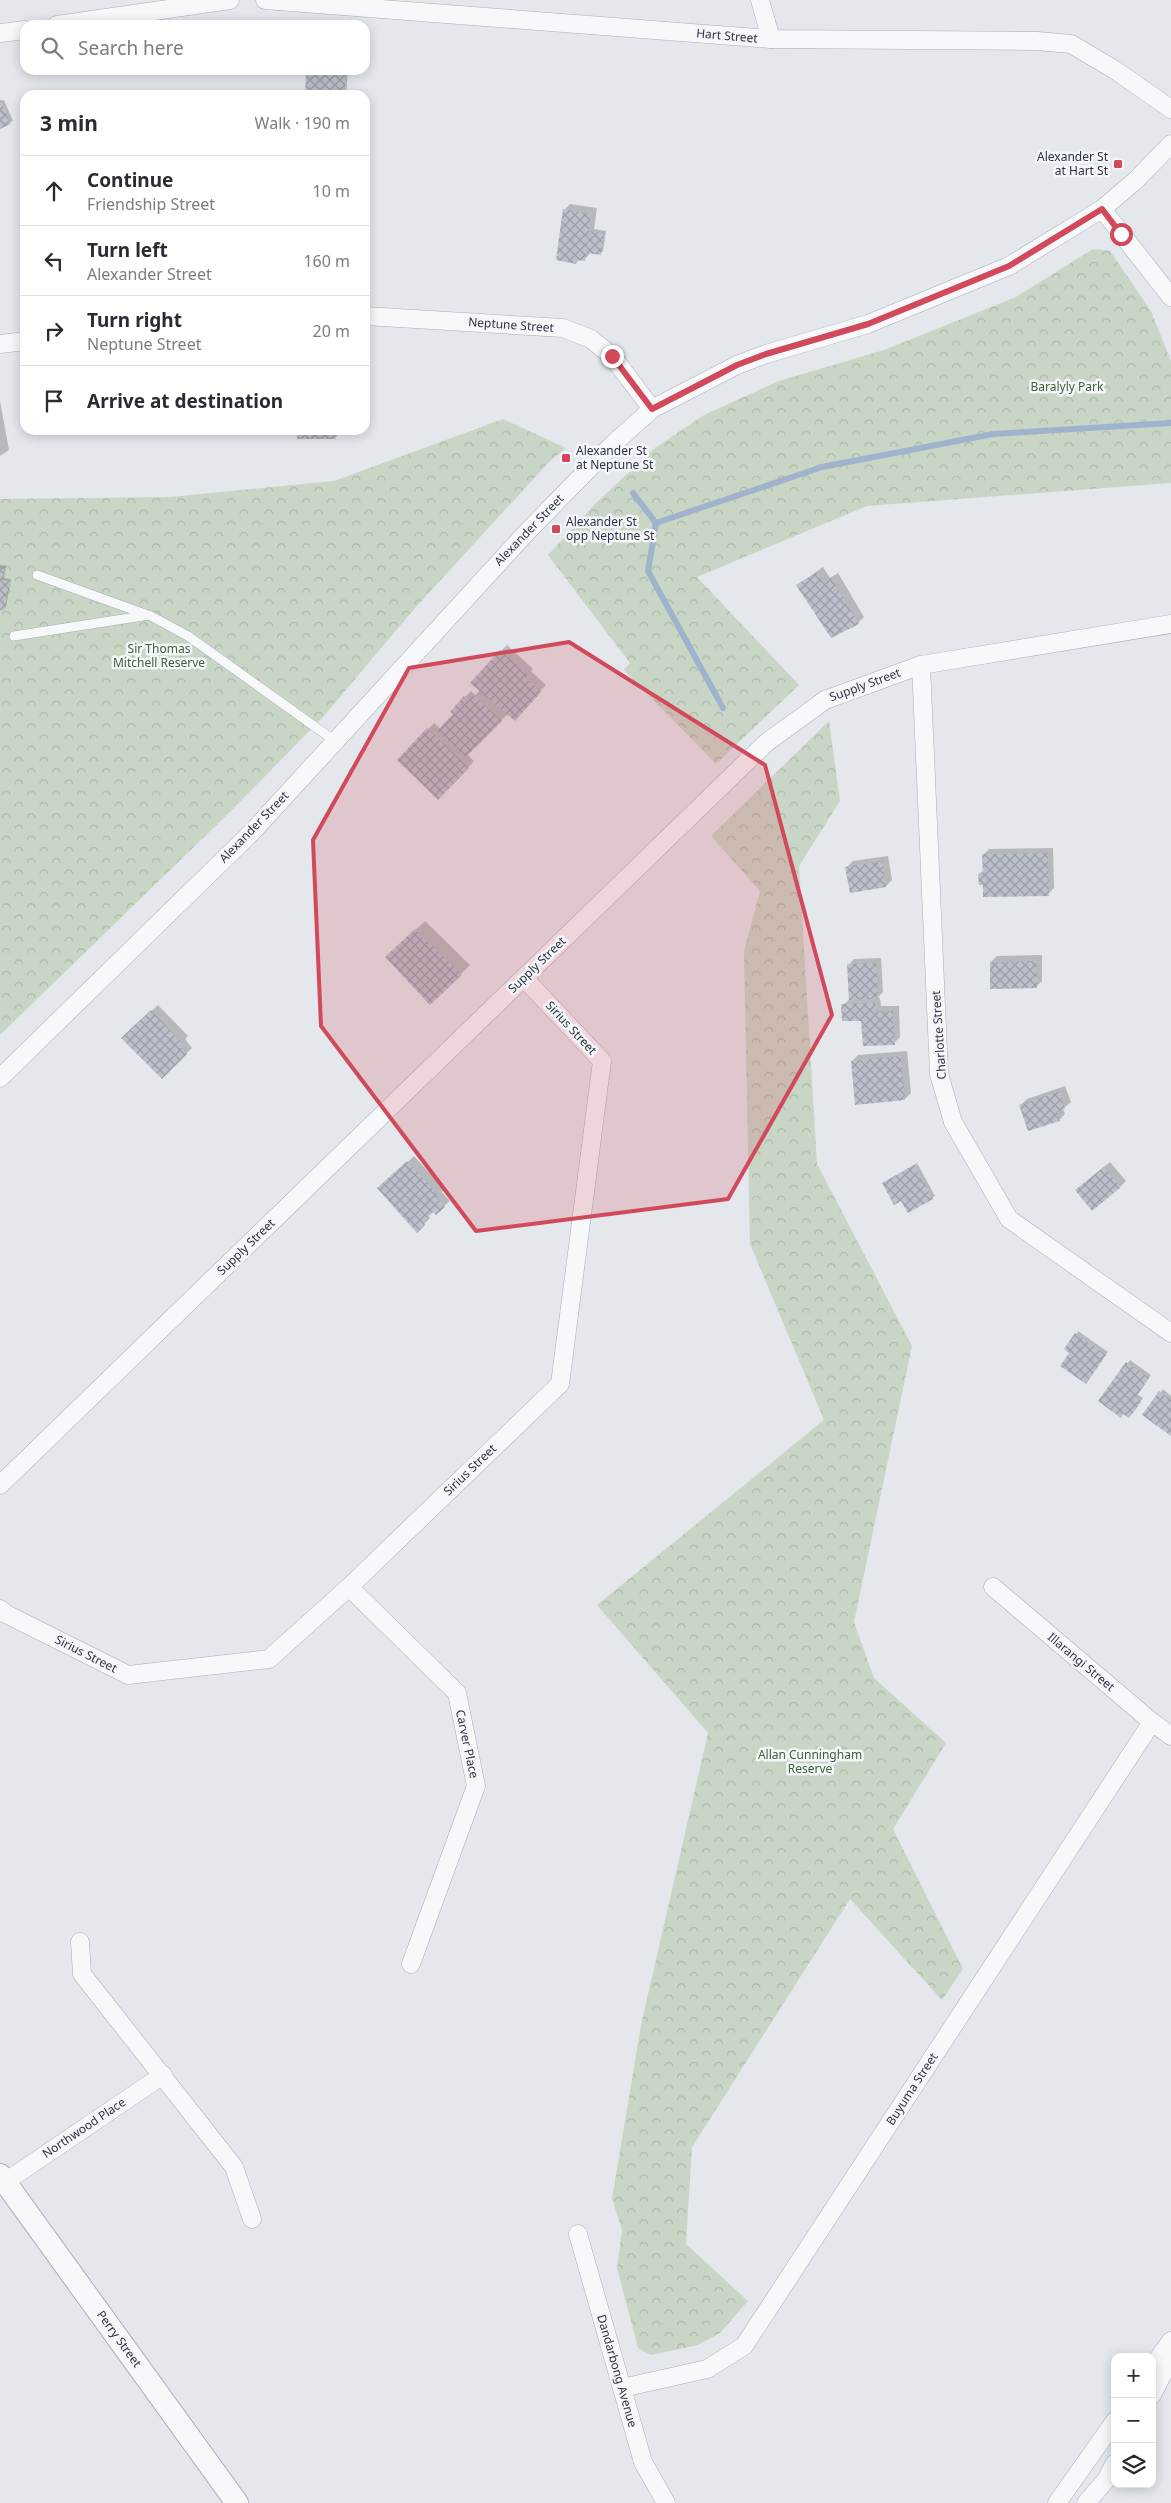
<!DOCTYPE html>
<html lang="en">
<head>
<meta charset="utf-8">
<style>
	body { margin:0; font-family:"Noto Sans",sans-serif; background:#f2f2f3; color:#2b2b33 }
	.controls { position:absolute; right:15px; bottom:15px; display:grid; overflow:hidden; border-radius:10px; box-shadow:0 2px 12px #0003 }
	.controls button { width:45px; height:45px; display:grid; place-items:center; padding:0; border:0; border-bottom:1px solid #e1e1e2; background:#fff; color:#2b2b33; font:25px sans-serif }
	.stop { position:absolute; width:15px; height:15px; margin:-11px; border:4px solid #d1495b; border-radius:50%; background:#fff }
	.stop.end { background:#d1495b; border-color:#fff; box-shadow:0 1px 5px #0008 }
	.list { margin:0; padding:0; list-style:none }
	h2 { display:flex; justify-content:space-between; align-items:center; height:65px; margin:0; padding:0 20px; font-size:21px }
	h2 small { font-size:16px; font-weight:400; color:#7c7c81 }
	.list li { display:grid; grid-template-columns:32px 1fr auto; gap:15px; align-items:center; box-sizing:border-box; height:70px; padding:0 20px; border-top:1px solid #e1e1e2 }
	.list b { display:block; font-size:19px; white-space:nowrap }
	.list p { margin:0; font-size:16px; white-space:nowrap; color:#7c7c81 }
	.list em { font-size:16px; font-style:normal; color:#7c7c81 }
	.icon { flex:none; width:28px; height:28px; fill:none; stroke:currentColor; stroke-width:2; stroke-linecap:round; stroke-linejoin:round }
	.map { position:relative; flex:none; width:1171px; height:2503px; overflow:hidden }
	.search { position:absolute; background:#fff; box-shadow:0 2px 12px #0003; left:20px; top:20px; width:350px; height:55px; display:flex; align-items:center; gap:12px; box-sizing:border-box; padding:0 18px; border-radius:15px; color:#7c7c81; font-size:19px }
	.panel { position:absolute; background:#fff; box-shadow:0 2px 12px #0003; left:20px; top:90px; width:350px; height:345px; border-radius:15px }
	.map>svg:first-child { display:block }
	.forest { fill:url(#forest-crowns) }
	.shadow { fill:#0003 }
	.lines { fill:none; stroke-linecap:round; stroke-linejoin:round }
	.stream { stroke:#9fb4cc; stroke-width:6 }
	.building { fill:url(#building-cross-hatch) }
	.service-casing { stroke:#a9aeb7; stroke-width:10 }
	.minor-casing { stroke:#a9aeb7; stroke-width:19 }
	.tertiary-casing { stroke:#a9aeb7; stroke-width:24 }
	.service { stroke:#f7f8fa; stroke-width:9 }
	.minor { stroke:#f7f8fa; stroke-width:18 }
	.tertiary { stroke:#f7f8fa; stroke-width:22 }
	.route { stroke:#d1495b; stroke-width:6 }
	.marked { fill:#d1495b; fill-opacity:0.2; stroke:#d1495b; stroke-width:4; stroke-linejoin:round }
	.poi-dot { fill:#d1495b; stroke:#f4f6f9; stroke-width:2 }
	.labels { text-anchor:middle; stroke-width:5; stroke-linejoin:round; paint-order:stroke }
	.street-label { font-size:12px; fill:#2b3445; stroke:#f4f6f9 }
	.poi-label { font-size:12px; fill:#2b3445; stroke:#f4f6f9; text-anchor:start }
	.park-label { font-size:12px; fill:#3f6138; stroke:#f4f6f9 }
</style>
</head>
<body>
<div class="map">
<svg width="1171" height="2503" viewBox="0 0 1171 2503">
	<defs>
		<pattern id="forest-crowns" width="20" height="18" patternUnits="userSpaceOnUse" patternTransform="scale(1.25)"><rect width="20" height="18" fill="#c9d6c5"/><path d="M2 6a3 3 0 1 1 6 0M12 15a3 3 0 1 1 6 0" fill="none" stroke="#adb8ab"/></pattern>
		<pattern id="building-cross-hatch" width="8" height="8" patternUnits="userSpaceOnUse" patternTransform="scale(1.25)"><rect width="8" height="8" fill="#bbc0ca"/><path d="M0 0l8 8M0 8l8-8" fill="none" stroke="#989da6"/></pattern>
	</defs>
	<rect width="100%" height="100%" fill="#e4e7ec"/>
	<g class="forest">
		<polygon points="1093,249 1110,251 1151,311 1171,361 1171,483 867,506 697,577 799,685 716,764 624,670 630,663 548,555 597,502 655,448 704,415 779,381 884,350 1016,297"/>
		<polygon points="503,419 566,448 549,462 415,608 323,717 231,811 0,1035 0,499 170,497 334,481"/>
		<polygon points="829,721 840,801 799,866 817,1164 912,1346 854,1622 874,1678 946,1743 893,1829 963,1969 942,2000 850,1899 692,2147 686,2244 748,2301 720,2333 698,2345 651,2355 638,2348 617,2268 622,2230 612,2199 641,2025 708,1733 597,1605 824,1420 750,1244 744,951 760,891 711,836"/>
	</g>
	<g class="shadow">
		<polygon points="308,70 348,70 346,95 306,95"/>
		<polygon points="4,100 13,121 0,127 0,101"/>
		<polygon points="570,204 597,208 594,229 606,231 603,251 600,254 591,252 584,260 580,259 576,263 564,210"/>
		<polygon points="0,401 9,450 0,456"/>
		<polygon points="298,430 341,430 341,432 335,438"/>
		<polygon points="0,565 6,566 4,578 11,579 6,607 4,609 0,609"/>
		<polygon points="823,567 830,578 838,573 864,617 858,623 798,585"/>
		<polygon points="507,645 533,669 531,671 546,685 520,713 508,714 467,754 474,761 438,798 398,760 434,723 441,729 454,714 452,712 465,697 471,691 475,695 480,690 501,651"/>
		<polygon points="1053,848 1054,888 1048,894 984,884 979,874 984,870 983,855 989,849"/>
		<polygon points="888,856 892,880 886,886 847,867 853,861"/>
		<polygon points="425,921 470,965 461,974 396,948"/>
		<polygon points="1042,955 1042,981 1036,987 991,962 997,956"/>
		<polygon points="881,958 883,992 877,998 880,998 881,1006 899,1006 900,1037 894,1043 843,1005 850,999 848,965 854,959"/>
		<polygon points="158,1005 188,1036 185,1039 192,1048 162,1077 122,1038"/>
		<polygon points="907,1051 911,1093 905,1099 852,1061 858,1055"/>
		<polygon points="1065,1086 1071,1102 1063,1109 1065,1114 1059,1120 1021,1105 1027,1099"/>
		<polygon points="414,1156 444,1189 442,1192 450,1201 444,1206 433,1210 428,1216 430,1218 417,1231 385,1183"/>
		<polygon points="1110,1162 1126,1181 1120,1187 1083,1184"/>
		<polygon points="917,1163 935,1196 932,1198 902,1199 883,1183"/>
		<polygon points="1078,1331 1108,1352 1088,1379 1071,1352"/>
		<polygon points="1130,1360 1151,1375 1137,1394 1143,1398 1132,1414 1100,1401"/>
		<polygon points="1163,1389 1171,1396 1171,1435 1144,1415"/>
	</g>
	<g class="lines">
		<g class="stream">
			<polyline points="633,493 656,523 822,467 993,434 1171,423"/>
			<polyline points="656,523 648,571 723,708"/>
		</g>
	</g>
	<g class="building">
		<polygon points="306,70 346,70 344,95 305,95"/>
		<polygon points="0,99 11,124 0,129"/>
		<polygon points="563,209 591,214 585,261 577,260 576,264 556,260"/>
		<polygon points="590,231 604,233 601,255 587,253"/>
		<polygon points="297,430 335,430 336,439 297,439"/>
		<polygon points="0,568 4,569 2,580 10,581 4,611 0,610"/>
		<polygon points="817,572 824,583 831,578 859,624 831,638 796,585"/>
		<polygon points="500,650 528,675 526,678 541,692 515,721 470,683"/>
		<polygon points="473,695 502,721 466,757 437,731 453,714 450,712 464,696 468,700"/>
		<polygon points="427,728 469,768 438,800 397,760"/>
		<polygon points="1048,853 1049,896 983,897 983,885 979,885 978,874 983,874 982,854"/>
		<polygon points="882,861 886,887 850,893 845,867"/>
		<polygon points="415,929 462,975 430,1005 385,957"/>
		<polygon points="1036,961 1037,988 990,989 990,962"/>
		<polygon points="876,963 878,999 849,1000 847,964"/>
		<polygon points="875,1003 875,1012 893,1011 895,1045 863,1046 861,1021 842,1021 841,1004"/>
		<polygon points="151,1010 182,1043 179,1046 187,1054 162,1079 121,1038"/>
		<polygon points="901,1056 905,1100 855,1105 851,1061"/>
		<polygon points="1059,1091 1065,1109 1057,1112 1060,1121 1028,1131 1019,1105"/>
		<polygon points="407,1161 439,1196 437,1198 445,1207 436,1215 433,1212 423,1222 425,1225 417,1233 377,1188"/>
		<polygon points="914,1165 933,1199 908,1213 901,1201 894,1205 882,1183"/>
		<polygon points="1104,1167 1121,1187 1092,1211 1075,1190"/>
		<polygon points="1075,1333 1106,1355 1086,1384 1060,1366 1069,1353 1064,1349"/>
		<polygon points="1126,1362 1149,1378 1136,1397 1141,1402 1129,1418 1123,1414 1121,1418 1098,1401"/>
		<polygon points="1159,1391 1171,1400 1171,1436 1142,1415"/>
	</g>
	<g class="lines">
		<g class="service-casing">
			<g id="service">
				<polyline points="37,575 145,614"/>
				<polyline points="14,636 149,615 188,636 335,741"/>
			</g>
		</g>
		<g class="minor-casing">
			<g id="minor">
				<polyline points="265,0 771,39 1037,41 1071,44 1115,70 1171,109"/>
				<polyline points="760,0 771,39"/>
				<polyline points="57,25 230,0"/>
				<polyline points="0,33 25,30"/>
				<polyline points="1102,209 1171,297"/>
				<polyline points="365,316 563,328 591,339 612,356 652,409"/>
				<polyline points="0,344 25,341"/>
				<polyline points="921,665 939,1074 953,1122 1009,1219 1171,1333"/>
				<polyline points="0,1078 253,831 526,533 612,445 652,409 737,365 766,354 868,324 1009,266 1102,209 1135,181 1171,144"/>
				<polyline points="0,1485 766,743 825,700 921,665 1171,624"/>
				<polyline points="349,1587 457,1693 476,1786 411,1964"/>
				<polyline points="993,1587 1152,1722 1171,1736"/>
				<polyline points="0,1609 6,1614 128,1675 269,1659 349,1587 560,1384 602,1061 524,978"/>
				<polyline points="80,1942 82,1974 234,2167 252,2219"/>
				<polyline points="5,2182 163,2075"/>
				<polyline points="578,2234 643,2462 666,2503"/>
				<polyline points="1152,2367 1171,2341"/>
				<polyline points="622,2388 707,2369 744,2346 1152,1722"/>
				<polyline points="1152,2395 1171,2358"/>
				<polyline points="1057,2503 1115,2421"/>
				<polyline points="1086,2503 1106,2480 1115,2463"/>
			</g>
		</g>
		<g class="tertiary-casing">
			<polyline id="tertiary" points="0,2175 237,2503"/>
		</g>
		<use href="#service" class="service"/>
		<use href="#minor" class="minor"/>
		<use href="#tertiary" class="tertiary"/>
	</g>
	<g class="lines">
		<polyline class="route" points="612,356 652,409 737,365 766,354 868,324 1009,266 1102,209 1121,234"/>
	</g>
	<path class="marked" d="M569,642L765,765L832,1015L728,1199L476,1231L321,1026L313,840L409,668Z"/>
	<g class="poi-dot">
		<rect x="1113" y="159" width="10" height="10" rx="2.5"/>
		<rect x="561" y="453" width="10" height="10" rx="2.5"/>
		<rect x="551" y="524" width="10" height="10" rx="2.5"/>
	</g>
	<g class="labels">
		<g class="street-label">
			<text transform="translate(727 36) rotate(5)" y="4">Hart Street</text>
			<text transform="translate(511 325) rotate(4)" y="4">Neptune Street</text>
			<text transform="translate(529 530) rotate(-46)" y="4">Alexander Street</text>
			<text transform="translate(865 685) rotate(-20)" y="4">Supply Street</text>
			<text transform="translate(254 827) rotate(-46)" y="4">Alexander Street</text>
			<text transform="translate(537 965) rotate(-44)" y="4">Supply Street</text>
			<text transform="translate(571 1028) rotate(47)" y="4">Sirius Street</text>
			<text transform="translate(939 1035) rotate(-94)" y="4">Charlotte Street</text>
			<text transform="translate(246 1247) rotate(-44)" y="4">Supply Street</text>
			<text transform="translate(470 1470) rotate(-44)" y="4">Sirius Street</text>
			<text transform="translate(86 1654) rotate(27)" y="4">Sirius Street</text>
			<text transform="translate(1081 1662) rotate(40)" y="4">Illarangi Street</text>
			<text transform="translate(467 1744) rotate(78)" y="4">Carver Place</text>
			<text transform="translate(912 2089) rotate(-57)" y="4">Buyuma Street</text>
			<text transform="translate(84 2128) rotate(-34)" y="4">Northwood Place</text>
			<text transform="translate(119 2339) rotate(54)" y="4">Perry Street</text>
			<text transform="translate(617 2371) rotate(74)" y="4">Dandarbong Avenue</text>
		</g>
		<g class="poi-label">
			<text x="1108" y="161" text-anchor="end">Alexander St<tspan x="1108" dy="14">at Hart St</tspan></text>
			<text x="576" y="455">Alexander St<tspan x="576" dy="14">at Neptune St</tspan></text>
			<text x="566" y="526">Alexander St<tspan x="566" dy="14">opp Neptune St</tspan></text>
		</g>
		<g class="park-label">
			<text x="1067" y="391">Baralyly Park</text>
			<text x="159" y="653">Sir Thomas<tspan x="159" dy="14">Mitchell Reserve</tspan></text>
			<text x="810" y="1759">Allan Cunningham<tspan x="810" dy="14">Reserve</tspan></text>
		</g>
	</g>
</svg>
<div class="controls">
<button>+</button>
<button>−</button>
<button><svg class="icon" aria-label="layers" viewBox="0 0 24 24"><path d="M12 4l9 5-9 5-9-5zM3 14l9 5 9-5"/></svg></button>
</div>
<div class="stop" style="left:1121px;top:234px"></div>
<div class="stop end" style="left:612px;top:356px"></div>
<div class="search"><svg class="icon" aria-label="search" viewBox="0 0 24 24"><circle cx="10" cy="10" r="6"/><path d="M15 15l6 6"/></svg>Search here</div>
<section class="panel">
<h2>3 min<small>Walk · 190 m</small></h2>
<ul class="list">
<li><svg class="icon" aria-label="ahead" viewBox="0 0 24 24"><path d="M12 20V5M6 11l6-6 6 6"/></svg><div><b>Continue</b><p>Friendship Street</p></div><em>10 m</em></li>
<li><svg class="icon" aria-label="left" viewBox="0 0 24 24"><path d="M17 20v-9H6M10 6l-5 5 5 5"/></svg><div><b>Turn left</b><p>Alexander Street</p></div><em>160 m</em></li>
<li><svg class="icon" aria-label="right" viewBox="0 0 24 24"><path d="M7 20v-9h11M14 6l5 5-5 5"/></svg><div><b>Turn right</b><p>Neptune Street</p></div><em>20 m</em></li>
<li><svg class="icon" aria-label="arrive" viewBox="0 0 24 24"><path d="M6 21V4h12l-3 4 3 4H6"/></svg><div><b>Arrive at destination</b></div></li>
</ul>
</section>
</div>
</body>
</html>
